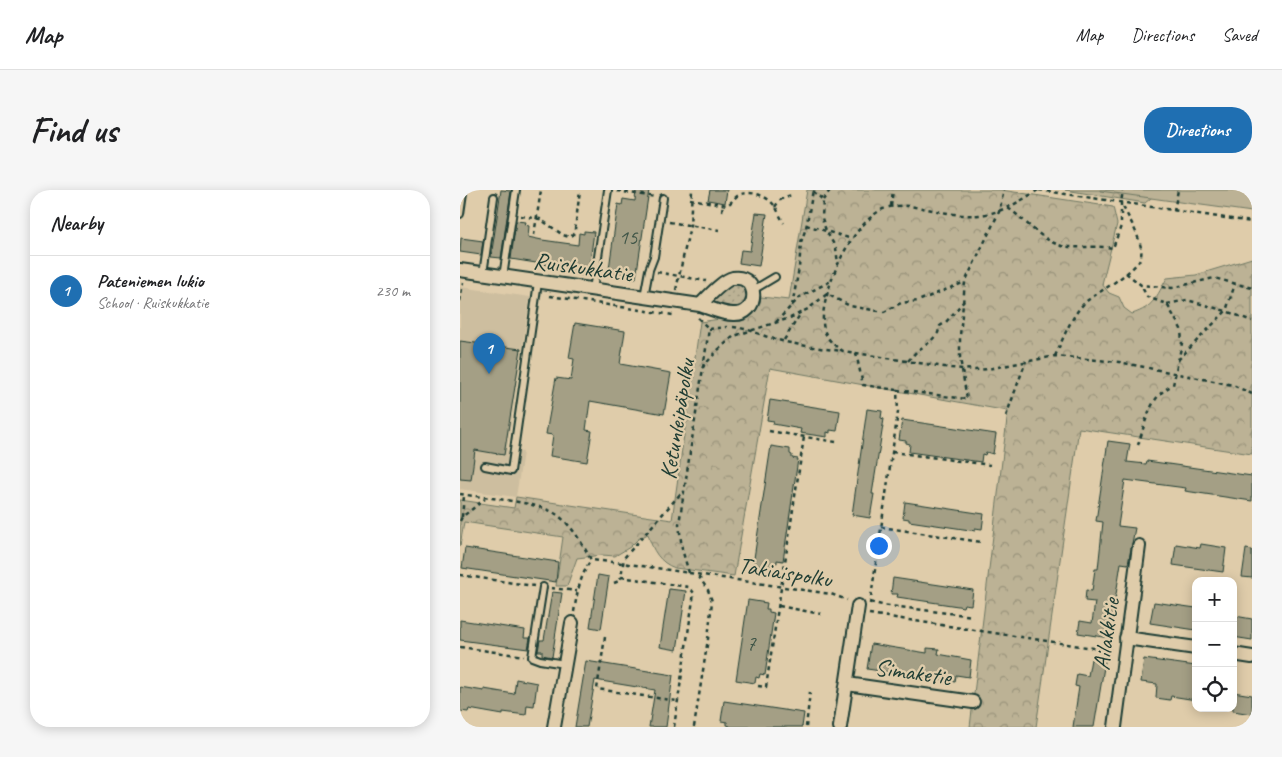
<!DOCTYPE html>
<html lang="en">
<head>
<meta charset="utf-8">
<style>
	body { margin:0; font-family:Caveat,sans-serif; background:#f6f6f6; color:#202124 }
	.controls { position:absolute; right:15px; bottom:15px; display:grid; overflow:hidden; border-radius:10px; box-shadow:0 2px 12px #0003 }
	.controls button { width:45px; height:45px; display:grid; place-items:center; padding:0; border:0; border-bottom:1px solid #e0e0e0; background:#fff; color:#202124; font:25px sans-serif }
	.you { position:absolute; left:418px; top:355px; width:18px; height:18px; margin:-12px; border:4px solid #fff; border-radius:50%; background:#1a73e8; box-shadow:0 0 0 8px #1a73e833 }
	.badge { display:grid; place-items:center; width:32px; height:32px; border-radius:50%; background:#1f6fb2; color:#fff; font-size:16px; font-weight:700 }
	.pin { position:absolute; translate:-50% -41px; filter:drop-shadow(0 1px 2px #0008) }
	.pin::after { content:''; position:absolute; top:26px; width:18px; height:15px; background:inherit; clip-path:polygon(0 0,100% 0,50% 100%) }
	.list { margin:0; padding:0; list-style:none }
	h2 { display:flex; justify-content:space-between; align-items:center; height:65px; margin:0; padding:0 20px; font-size:21px }
	h2 small { font-size:16px; font-weight:400; color:#757577 }
	.list li { display:grid; grid-template-columns:32px 1fr auto; gap:15px; align-items:center; box-sizing:border-box; height:70px; padding:0 20px; border-top:1px solid #e0e0e0 }
	.list b { display:block; font-size:19px; white-space:nowrap }
	.list p { margin:0; font-size:16px; white-space:nowrap; color:#757577 }
	.list em { font-size:16px; font-style:normal; color:#757577 }
	.icon { flex:none; width:28px; height:28px; fill:none; stroke:currentColor; stroke-width:2; stroke-linecap:round; stroke-linejoin:round }
	.map { position:relative; flex:none; width:792px; height:537px; overflow:hidden; border-radius:20px }
	header { display:flex; align-items:center; gap:30px; box-sizing:border-box; height:70px; padding:0 25px; background:#fff; border-bottom:1px solid #e0e0e0 }
	header strong { font-size:24px }
	nav { display:flex; gap:28px; margin-inline-start:auto; font-size:18px }
	.intro { display:flex; align-items:center; justify-content:space-between; box-sizing:border-box; height:120px; padding:0 30px }
	h1 { margin:0; font-size:35px }
	.button { padding:12px 22px; border-radius:20px; background:#1f6fb2; color:#fff; font-size:18px; font-weight:700 }
	main { display:flex; gap:30px; padding:0 30px }
	aside { flex:1; background:#fff; border-radius:20px; box-shadow:0 2px 12px #0003 }
	.map>svg:first-child { display:block }
	.built { fill:#cdbe9f }
	.grass { fill:url(#grass-dots); stroke:#6e7864 }
	.forest { fill:url(#forest-crowns); stroke:#6e7864 }
	.garden { fill:#bcb295; stroke:#6e7864 }
	.building { fill:#a49f85; stroke:#1f3d34 }
	.lines { fill:none; stroke-linecap:round; stroke-linejoin:round }
	.service-casing { stroke:#1f3d34; stroke-width:10 }
	.minor-casing { stroke:#1f3d34; stroke-width:16 }
	.path { stroke:#1f3d34; stroke-width:2.5; stroke-dasharray:4 4; stroke-linecap:butt }
	.service { stroke:#dfccaa; stroke-width:6 }
	.minor { stroke:#dfccaa; stroke-width:12 }
	.labels { text-anchor:middle; stroke-width:4.5; stroke-linejoin:round; paint-order:stroke }
	.number-label { font-size:21px; fill:#405648 }
	.street-label { font-size:24px; fill:#1f3d34; stroke:#dfccaa }
</style>
</head>
<body>
<header>
<strong>Map</strong>
<nav><a>Map</a><a>Directions</a><a>Saved</a></nav>
</header>
<div class="intro"><h1>Find us</h1><a class="button">Directions</a></div>
<main>
<aside>
<h2>Nearby<small></small></h2>
<ul class="list">
<li><span class="badge">1</span><div><b>Pateniemen lukio</b><p>School · Ruiskukkatie</p></div><em>230 m</em></li>
</ul>
</aside>
<div class="map">
<svg width="792" height="537" viewBox="0 0 792 537">
	<defs>
		<pattern id="grass-dots" width="8" height="8" patternUnits="userSpaceOnUse" patternTransform="scale(1.25)"><rect width="8" height="8" fill="#bcb295"/><path d="M2 2h.1M6 6h.1" fill="none" stroke="#98927a" stroke-width="1.8" stroke-linecap="round"/></pattern>
		<pattern id="forest-crowns" width="20" height="18" patternUnits="userSpaceOnUse" patternTransform="scale(1.25)"><rect width="20" height="18" fill="#bcb295"/><path d="M2 6a3 3 0 1 1 6 0M12 15a3 3 0 1 1 6 0" fill="none" stroke="#98927a"/></pattern>
	</defs>
	<rect width="100%" height="100%" fill="#dfccaa"/>
	<filter id="ink" filterUnits="userSpaceOnUse"><feTurbulence type="fractalNoise" baseFrequency=".02" numOctaves="2"/><feDisplacementMap in="SourceGraphic" scale="10" xChannelSelector="R" yChannelSelector="G"/><feConvolveMatrix kernelMatrix="1 2 1 2 8 2 1 2 1" color-interpolation-filters="sRGB"/></filter>
	<g filter="url(#ink)">
		<polygon class="built" points="0,97 70,107 47,260 63,262 56,307 0,299"/>
		<path class="grass" d="M274,94L280,95L287,100C292,122 266,118 253,114L254,110Z"/>
		<g class="forest">
			<path d="M347,0H541L653,17L657,34L642,94L649,103L659,107L664,118L672,124C694,117 696,107 707,88L736,85L792,68V264L619,238L576,537H510L548,221L310,178L274,386L215,378C200,373 192,360 188,344L178,349L170,357L155,366L142,365L117,368L107,396H96L103,347L4,332L0,356V310L54,318L56,307L212,330L240,132C248,131 256,129 264,129C284,126 295,131 301,107L329,110Z"/>
			<polygon points="605,0 701,0 685,13"/>
		</g>
		<polygon class="garden" points="792,0 792,22 640,1 640,0"/>
		<g class="building">
			<polygon points="41,0 51,1 41,68 31,67"/>
			<polygon points="176,0 189,0 176,88 151,85 152,79 149,79 158,14 162,15 163,9 175,11"/>
			<polygon points="250,0 267,0 265,13 248,10"/>
			<polygon points="296,23 307,24 299,76 279,73 281,60 290,61"/>
			<polygon points="56,31 66,32 65,35 69,36 68,47 82,50 118,55 119,43 124,44 124,41 134,42 128,86 114,84 114,79 51,69"/>
			<polygon points="1,48 23,51 21,65 0,62"/>
			<polygon points="115,133 165,141 160,174 211,183 204,224 130,211 126,240 132,241 127,272 90,266 93,245 86,244 96,188 111,190 114,169 109,168"/>
			<polygon points="0,151 61,159 44,265 15,260 11,290 0,289"/>
			<polygon points="310,210 380,221 377,241 370,240 370,243 367,242 367,247 340,243 341,239 313,234 314,231 307,230"/>
			<polygon points="407,219 422,221 421,228 424,229 412,304 414,304 410,328 392,325"/>
			<polygon points="442,230 536,244 533,264 526,262 525,265 522,264 521,272 449,262 450,254 446,253 446,251 439,250"/>
			<polygon points="648,251 670,254 667,272 686,274 687,271 792,286 792,311 725,301 726,298 665,290 658,336 675,338 668,374 661,373 649,448 618,443 620,431 632,433 635,412 625,411 626,400 632,401 635,379 638,379 643,332 636,331"/>
			<polygon points="311,256 330,259 330,264 332,265 332,268 338,269 323,371 317,370 317,373 313,373 313,378 293,375"/>
			<polygon points="445,312 524,324 522,339 515,338 515,341 510,340 449,331 449,329 443,328"/>
			<polygon points="716,354 740,358 741,354 766,358 763,382 713,375"/>
			<polygon points="5,358 98,372 96,392 2,378"/>
			<polygon points="786,359 792,360 792,388 782,387"/>
			<polygon points="138,385 149,387 141,439 130,437"/>
			<polygon points="433,388 513,400 511,415 504,414 503,417 498,416 437,407 438,404 431,404"/>
			<polygon points="209,399 226,401 217,460 200,457"/>
			<polygon points="92,402 102,403 92,467 82,465 82,461 78,461 80,450 84,450"/>
			<polygon points="288,410 307,413 306,419 309,419 309,422 314,423 305,485 300,484 299,488 296,487 295,493 276,490"/>
			<polygon points="694,412 736,418 736,440 690,433"/>
			<polygon points="775,426 792,429 792,450 773,447"/>
			<polygon points="0,430 65,440 64,448 70,448 68,459 0,450"/>
			<polygon points="411,454 467,463 467,458 479,459 478,464 511,470 509,487 496,485 495,492 407,479"/>
			<polygon points="631,469 645,471 634,537 613,537 619,497 615,496 617,484 628,486"/>
			<polygon points="684,469 736,476 736,510 711,506 710,510 696,508 697,494 681,492"/>
			<polygon points="126,471 213,485 206,537 189,537 195,500 135,490 127,537 115,537"/>
			<polygon points="56,489 77,493 74,516 67,515 66,525 43,522 43,525 9,519 8,522 0,521 0,497 24,501 24,499 54,504"/>
			<polygon points="773,502 792,505 792,524 773,521"/>
			<polygon points="264,511 344,523 342,537 270,537 270,536 267,535 267,532 261,531"/>
		</g>
		<g class="lines">
			<g class="service-casing">
				<g id="service">
					<polyline points="0,24 3,3"/>
					<polyline points="23,84 34,7"/>
					<polyline points="43,87 56,0"/>
					<polyline points="133,100 148,0"/>
					<polyline points="293,100 315,87"/>
					<polyline points="184,107 189,80 194,67 203,8"/>
					<polyline points="25,276 51,281 78,92"/>
					<polyline points="83,397 72,467 80,470 105,474"/>
				</g>
			</g>
			<g class="minor-casing">
				<g id="minor">
					<path d="M0,80L240,115C250,118 262,124 273,124C300,126 300,84 273,88C263,90 247,108 240,115"/>
					<polyline points="666,448 736,458"/>
					<polyline points="773,464 792,467"/>
					<polyline points="387,494 513,512"/>
					<polyline points="94,537 112,433"/>
					<polyline points="380,537 398,416"/>
					<polyline points="655,537 679,356"/>
				</g>
			</g>
			<g class="path">
				<path d="M578,0C559,12 542,23 519,25C496,27 477,20 455,17C444,15 431,15 421,20C392,37 372,81 365,113C360,136 363,149 383,161L491,178L515,180L528,179L595,166L659,172L773,195L792,204"/>
				<polyline points="579,0 792,32"/>
				<polyline points="157,1 196,7"/>
				<polyline points="353,1 363,10 362,28 366,41 376,58 378,74"/>
				<path d="M230,9L267,15C272,13 274,7 279,5C291,0 306,5 314,15C318,20 320,27 324,33"/>
				<polyline points="363,10 370,0"/>
				<polyline points="431,16 433,0"/>
				<path d="M315,17C320,9 324,6 333,5"/>
				<path d="M548,18C567,31 579,49 602,56C614,59 637,55 653,58L661,36V13L663,0"/>
				<polyline points="262,21 263,14"/>
				<polyline points="714,21 718,0"/>
				<polyline points="61,26 80,29 103,45 109,47 113,45 115,39 120,0"/>
				<polyline points="209,32 259,40"/>
				<polyline points="346,35 392,49"/>
				<polyline points="74,45 81,0"/>
				<polyline points="197,82 246,91"/>
				<polyline points="666,83 681,95 712,98 754,88 792,98"/>
				<polyline points="216,100 230,36 232,0"/>
				<polyline points="90,106 213,125 213,123"/>
				<polyline points="0,111 3,93"/>
				<polyline points="707,114 727,110 766,121 792,131"/>
				<polyline points="332,116 339,78 341,52 346,38 353,0"/>
				<polyline points="238,128 249,139"/>
				<polyline points="316,132 340,107 371,91"/>
				<path d="M273,137C287,138 298,144 311,148C334,155 359,158 382,161"/>
				<polyline points="249,139 267,137"/>
				<polyline points="324,150 341,123"/>
				<polyline points="396,163 403,195 437,200 438,222 410,414"/>
				<path d="M595,166C604,147 612,123 628,110C640,101 678,80 681,66C684,52 667,25 661,13"/>
				<polyline points="718,170 766,121 775,94"/>
				<polyline points="448,171 457,161 470,152 478,143 480,136 486,132 504,111"/>
				<polyline points="242,178 258,160 274,146 330,128 348,119 367,104 390,116 424,122 441,113 458,111 505,92"/>
				<polyline points="437,200 507,209 500,168 500,146 505,92 539,22 544,0"/>
				<polyline points="546,226 566,171"/>
				<polyline points="309,241 376,252"/>
				<path d="M678,255C686,232 689,206 713,195L722,153L721,139L707,114L687,107L681,95"/>
				<polyline points="432,262 530,275"/>
				<path d="M0,304C25,308 76,311 96,324C111,334 123,354 131,370L162,373L371,404L387,410"/>
				<polyline points="2,327 4,306"/>
				<polyline points="0,331 2,327 25,309"/>
				<polyline points="421,337 521,352"/>
				<polyline points="229,383 222,359 219,334 249,139"/>
				<polyline points="0,385 74,396"/>
				<polyline points="154,393 159,391 161,387"/>
				<polyline points="91,398 117,401"/>
				<polyline points="410,412 422,415 513,426"/>
				<polyline points="319,416 361,424"/>
				<path d="M114,422C117,403 120,386 131,370"/>
				<polyline points="409,424 653,461"/>
				<polyline points="145,447 137,499 217,511"/>
				<polyline points="0,457 64,466"/>
				<polyline points="298,496 306,497 344,247"/>
				<polyline points="214,537 234,403 229,397 161,387 164,368 222,302"/>
				<polyline points="234,537 248,449 252,411 248,400 237,384"/>
				<polyline points="346,537 350,502"/>
			</g>
			<use href="#service" class="service"/>
			<use href="#minor" class="minor"/>
		</g>
	</g>
	<g class="labels">
		<g class="number-label">
			<text x="168" y="54">15</text>
			<text x="291" y="460">7</text>
		</g>
		<g class="street-label">
			<text transform="translate(123 77) rotate(8)" y="8">Ruiskukkatie</text>
			<text transform="translate(217 229) rotate(-81)" y="8">Ketunleipäpolku</text>
			<text transform="translate(325 382) rotate(9)" y="8">Takiaispolku</text>
			<text transform="translate(646 444) rotate(-82)" y="8">Ailakkitie</text>
			<text transform="translate(453 482) rotate(8)" y="8">Simaketie</text>
		</g>
	</g>
</svg>
<div class="controls">
<button>+</button>
<button>−</button>
<button><svg class="icon" aria-label="locate" viewBox="0 0 24 24"><circle cx="12" cy="12" r="6"/><path d="M12 2v4M12 18v4M2 12h4M18 12h4"/></svg></button>
</div>
<div class="you"></div>
<div class="pin badge" style="left:29px;top:184px">1</div>
</div>
</main>
</body>
</html>
